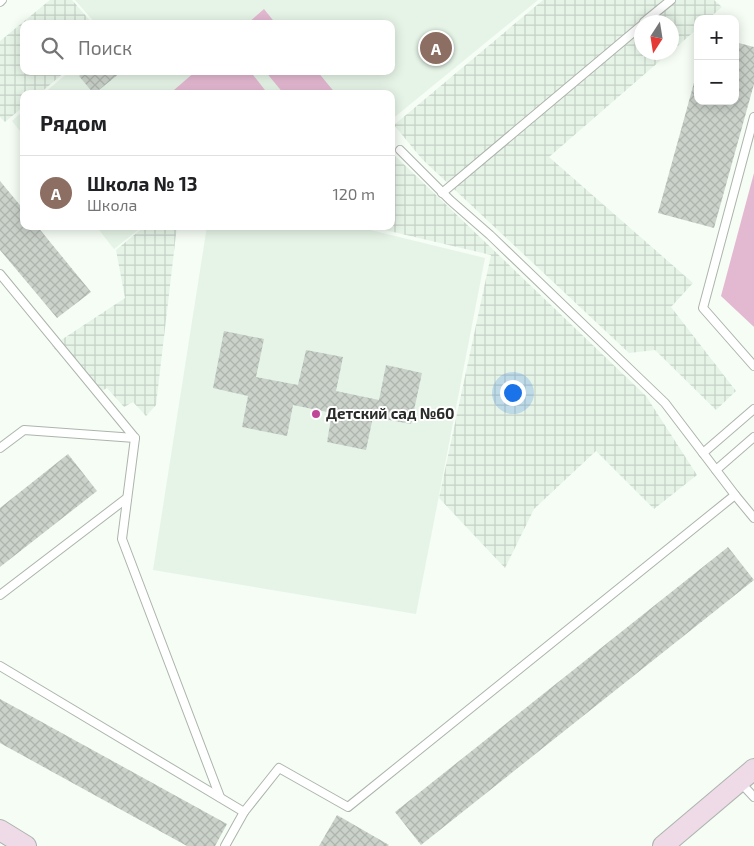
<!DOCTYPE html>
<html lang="ru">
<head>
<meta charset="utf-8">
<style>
	body { margin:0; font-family:"Exo 2",sans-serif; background:#f2f2f2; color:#202124 }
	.controls { position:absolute; right:15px; top:15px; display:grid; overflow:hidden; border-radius:10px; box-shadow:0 2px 12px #0003 }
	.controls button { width:45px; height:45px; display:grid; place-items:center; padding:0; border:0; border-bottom:1px solid #e0e0e0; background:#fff; color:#202124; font:25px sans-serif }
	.compass { position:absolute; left:634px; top:15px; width:45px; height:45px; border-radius:50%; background:#fff; box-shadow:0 2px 12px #0003; rotate:192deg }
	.you { position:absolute; left:512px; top:392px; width:18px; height:18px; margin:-12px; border:4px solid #fff; border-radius:50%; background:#1a73e8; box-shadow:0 0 0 8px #1a73e833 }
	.badge { display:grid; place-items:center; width:32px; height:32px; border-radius:50%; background:#0b8043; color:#fff; font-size:16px; font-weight:700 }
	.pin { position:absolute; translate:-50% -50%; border:2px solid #fff; box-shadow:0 1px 5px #0006 }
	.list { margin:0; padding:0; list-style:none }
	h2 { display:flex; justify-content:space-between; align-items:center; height:65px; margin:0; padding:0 20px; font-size:21px }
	h2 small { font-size:16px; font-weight:400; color:#757577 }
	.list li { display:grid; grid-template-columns:32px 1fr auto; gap:15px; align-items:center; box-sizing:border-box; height:75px; padding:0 20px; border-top:1px solid #e0e0e0 }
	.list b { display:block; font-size:19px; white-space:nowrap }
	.list p { margin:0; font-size:16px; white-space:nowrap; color:#757577 }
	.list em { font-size:16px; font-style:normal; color:#757577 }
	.icon { flex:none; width:28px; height:28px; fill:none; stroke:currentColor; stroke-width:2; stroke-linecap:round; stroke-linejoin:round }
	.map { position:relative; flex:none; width:754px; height:846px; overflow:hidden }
	.search { position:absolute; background:#fff; box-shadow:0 2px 12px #0003; left:20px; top:20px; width:375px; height:55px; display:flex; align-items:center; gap:12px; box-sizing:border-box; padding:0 18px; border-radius:10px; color:#757577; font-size:19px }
	.panel { position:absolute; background:#fff; box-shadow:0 2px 12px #0003; left:20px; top:90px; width:375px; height:140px; border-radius:10px }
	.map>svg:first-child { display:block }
	.built { fill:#e6f4e7 }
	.industrial { fill:url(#industrial-grid) }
	.green { fill:#e3b8d1 }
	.building { fill:url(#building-cross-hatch) }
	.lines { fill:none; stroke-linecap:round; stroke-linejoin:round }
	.lane-casing { stroke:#adb4ad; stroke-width:10 }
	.secondary-casing { stroke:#adb4ad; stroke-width:22 }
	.lane { stroke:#fff; stroke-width:8 }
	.secondary { stroke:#efdbe7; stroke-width:20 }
	.poi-dot { fill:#c04698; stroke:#fff; stroke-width:2 }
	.labels { text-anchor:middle; stroke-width:4; stroke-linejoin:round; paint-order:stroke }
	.poi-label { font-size:15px; font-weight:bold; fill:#282b28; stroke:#fff; text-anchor:start }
</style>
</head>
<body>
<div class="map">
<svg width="754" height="846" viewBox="0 0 754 846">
	<defs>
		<pattern id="industrial-grid" width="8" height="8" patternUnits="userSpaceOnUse" patternTransform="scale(1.25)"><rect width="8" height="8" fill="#e6f4e7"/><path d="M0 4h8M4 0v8" fill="none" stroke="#c5d1c6"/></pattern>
		<pattern id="building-cross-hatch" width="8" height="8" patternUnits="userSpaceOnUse" patternTransform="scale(1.25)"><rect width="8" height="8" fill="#cad2ca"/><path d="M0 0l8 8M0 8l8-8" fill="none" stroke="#aeb4ae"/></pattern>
	</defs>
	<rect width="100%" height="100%" fill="#f5fdf5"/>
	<g class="built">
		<polygon points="75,0 538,0 391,120 391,94 43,94 70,71 391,71 391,24 96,24"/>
		<polygon points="24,110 24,136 12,121"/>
		<polygon points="96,226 143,226 114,249"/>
		<polygon points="207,226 354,226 485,258 416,614 153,570"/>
	</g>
	<g class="industrial">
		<polygon points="50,0 72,0 93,24 24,24 24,71 66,71 39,94 24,94 24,106 5,122 0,117 0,41"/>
		<polygon points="543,0 714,0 722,7 708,19 698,19 698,28 672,51 672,22 642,22 642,52 669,53 549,157 693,283 671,307 736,391 716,410 655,350 629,353 422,159 394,125"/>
		<polygon points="391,152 646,396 697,475 654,509 596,451 534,509 505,568 439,498 491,255 368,226 391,226"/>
		<polygon points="145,226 177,226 156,405 146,416 133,402 124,407 107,388 96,394 52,346 125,298 116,250"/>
	</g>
	<g class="green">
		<polygon points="264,9 276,24 247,24"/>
		<polygon points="196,71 250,71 268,94 177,94 174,90"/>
		<polygon points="265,71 317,71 336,94 284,94"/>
		<polygon points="754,173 754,327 721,296"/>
	</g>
	<g class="building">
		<polygon points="735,42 754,47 754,84 714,228 658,213 697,72 698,101 735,101"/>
		<polygon points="85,71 119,71 120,73 94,94 79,76"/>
		<polygon points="0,181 24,210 24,226 37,226 91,292 57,318 0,250"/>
		<polygon points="224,331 264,339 256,377 298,385 306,350 343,357 336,391 379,400 386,365 422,373 411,424 373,417 366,450 327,442 332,413 293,405 287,436 242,427 248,396 213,388"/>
		<polygon points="68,454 97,491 0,567 0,508"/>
		<polygon points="728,547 754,580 421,845 395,812"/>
		<polygon points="0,699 227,824 215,846 187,846 0,743"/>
		<polygon points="337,815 389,845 388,846 319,846"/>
	</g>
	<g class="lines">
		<g class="lane-casing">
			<g id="lane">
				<polyline points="0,2 2,0"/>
				<polyline points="644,22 671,0"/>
				<polyline points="754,117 703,308 754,366"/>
				<polyline points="400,150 450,200 490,235 665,403 735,495 754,518"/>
				<polyline points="442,193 642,25"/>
				<polyline points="0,274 135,438 122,539 220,797"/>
				<polyline points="0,448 24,430 135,438"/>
				<polyline points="703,453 754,409"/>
				<polyline points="716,470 754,437"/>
				<polyline points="0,595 127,498"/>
				<polyline points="0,666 244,812"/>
				<polyline points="740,782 754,797"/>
				<polyline points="225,846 244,812 279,768 348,807 735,495"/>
			</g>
		</g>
		<g class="secondary-casing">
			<g id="secondary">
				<polyline points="0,830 26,846"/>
				<polyline points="663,846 754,769"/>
			</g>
		</g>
		<use href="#lane" class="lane"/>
		<use href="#secondary" class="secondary"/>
	</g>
	<circle class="poi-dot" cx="316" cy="414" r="5"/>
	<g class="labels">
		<g class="poi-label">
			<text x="326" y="419">Детский сад №60</text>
		</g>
	</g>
</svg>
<div class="controls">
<button>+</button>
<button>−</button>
</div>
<svg class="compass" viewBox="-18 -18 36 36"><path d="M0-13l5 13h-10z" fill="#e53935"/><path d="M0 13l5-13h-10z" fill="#757577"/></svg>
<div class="you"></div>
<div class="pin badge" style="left:436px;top:48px;background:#8d6e63">A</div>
<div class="search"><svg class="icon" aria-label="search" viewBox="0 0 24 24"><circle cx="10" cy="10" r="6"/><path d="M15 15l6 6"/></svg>Поиск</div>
<section class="panel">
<h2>Рядом<small></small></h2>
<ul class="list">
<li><span class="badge" style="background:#8d6e63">A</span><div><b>Школа № 13</b><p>Школа</p></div><em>120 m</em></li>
</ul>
</section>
</div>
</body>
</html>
